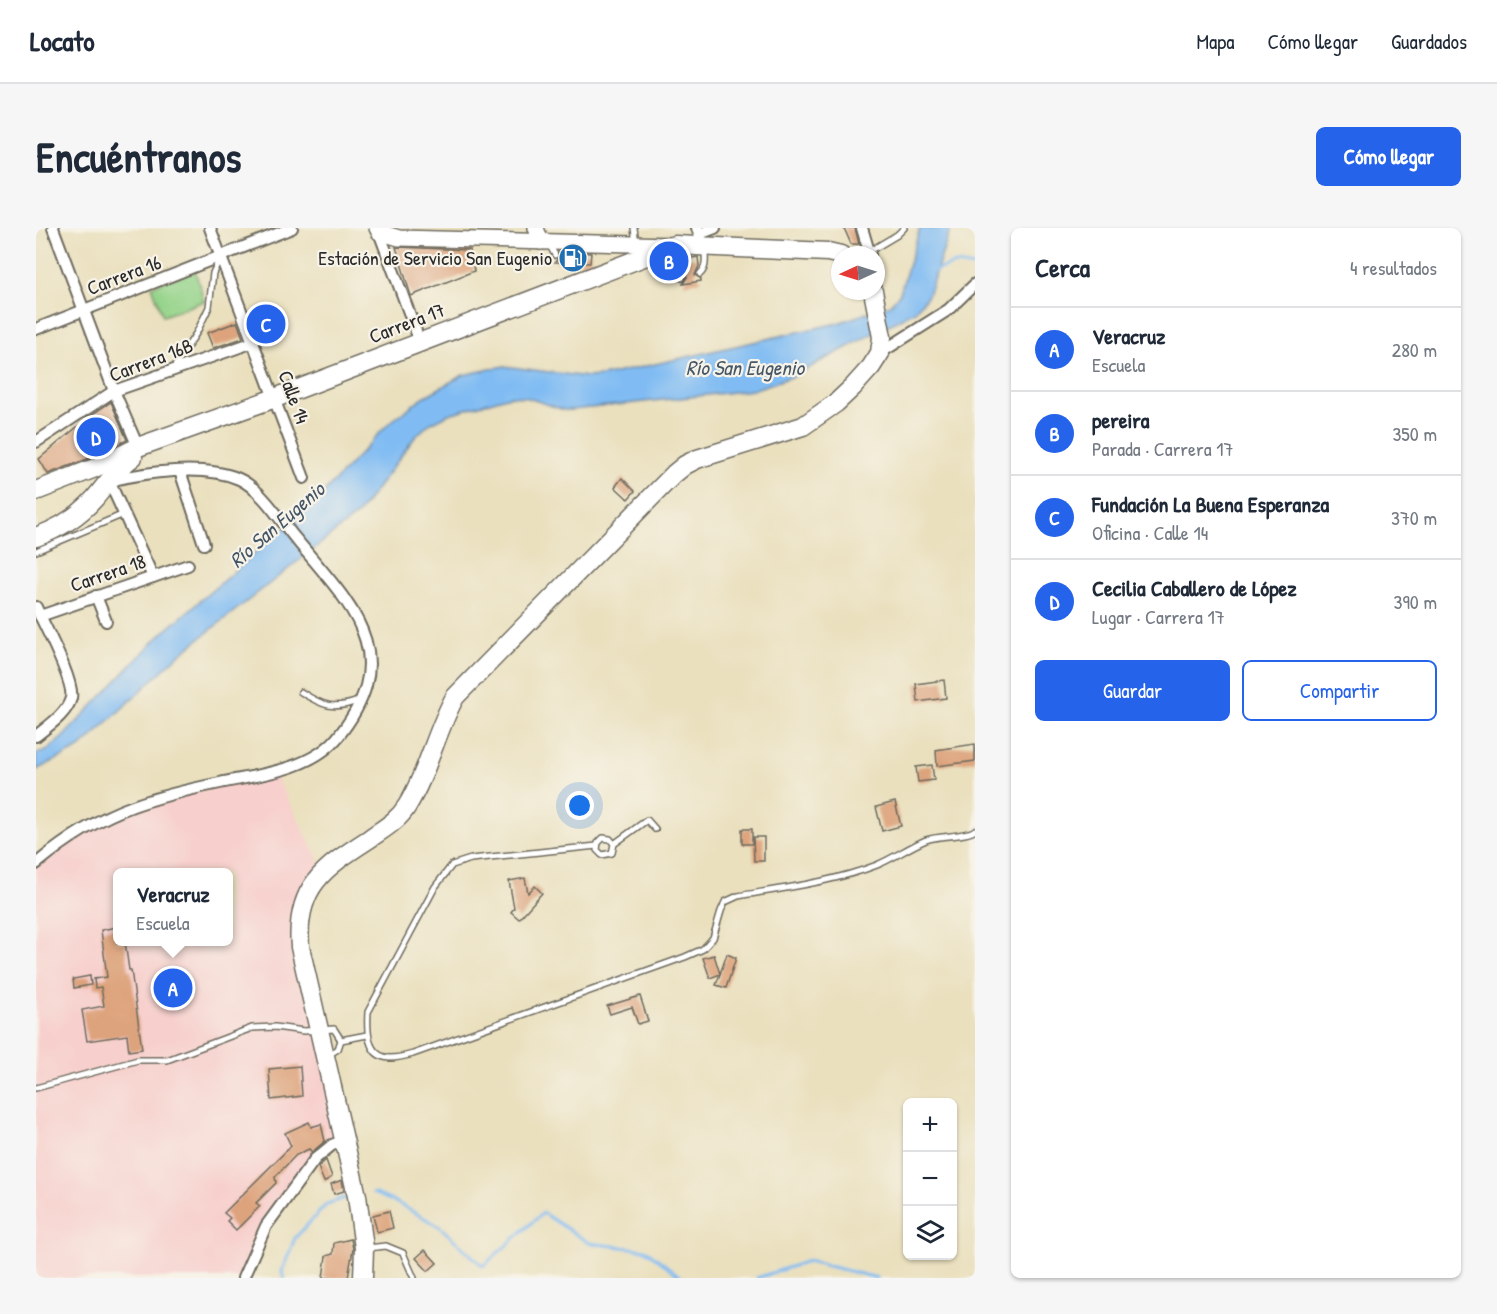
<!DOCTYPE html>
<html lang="es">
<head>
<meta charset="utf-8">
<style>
	body { margin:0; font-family:"Patrick Hand",sans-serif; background:#f6f6f7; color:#1f2937 }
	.controls { position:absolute; right:18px; bottom:18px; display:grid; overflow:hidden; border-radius:9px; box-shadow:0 2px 4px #0004 }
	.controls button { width:54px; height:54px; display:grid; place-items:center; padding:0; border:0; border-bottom:2px solid #e0e1e3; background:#fff; color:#1f2937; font:30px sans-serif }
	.compass { position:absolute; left:795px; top:18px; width:54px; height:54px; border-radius:50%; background:#fff; box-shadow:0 2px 4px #0004; rotate:266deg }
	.you { position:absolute; left:544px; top:578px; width:21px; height:21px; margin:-15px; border:4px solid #fff; border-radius:50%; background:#1a73e8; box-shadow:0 0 0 9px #1a73e833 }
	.badge { display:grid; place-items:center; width:39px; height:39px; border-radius:50%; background:#2563eb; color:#fff; font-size:20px; font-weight:700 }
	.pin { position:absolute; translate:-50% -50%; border:3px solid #fff; box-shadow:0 2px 6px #0006 }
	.popup { position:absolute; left:77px; top:640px; width:120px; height:78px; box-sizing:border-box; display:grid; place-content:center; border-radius:9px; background:#fff; filter:drop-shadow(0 2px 4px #0005); font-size:20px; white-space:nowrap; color:#747a83 }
	.popup b { font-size:22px; color:#1f2937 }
	.popup::after { content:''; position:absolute; left:50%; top:100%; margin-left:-12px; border:12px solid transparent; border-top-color:#fff }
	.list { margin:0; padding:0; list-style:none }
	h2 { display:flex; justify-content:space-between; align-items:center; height:78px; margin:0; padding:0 24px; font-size:26px }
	h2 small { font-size:20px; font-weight:400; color:#747a83 }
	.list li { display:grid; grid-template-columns:39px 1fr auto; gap:18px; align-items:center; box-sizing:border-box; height:84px; padding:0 24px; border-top:2px solid #e0e1e3 }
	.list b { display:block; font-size:22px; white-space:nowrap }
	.list p { margin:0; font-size:20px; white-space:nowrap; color:#747a83 }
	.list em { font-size:20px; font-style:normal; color:#747a83 }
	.actions { display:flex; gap:12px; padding:18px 24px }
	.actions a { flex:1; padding:14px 0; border:2px solid #2563eb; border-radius:9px; text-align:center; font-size:21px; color:#2563eb }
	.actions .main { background:#2563eb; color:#fff }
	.icon { flex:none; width:33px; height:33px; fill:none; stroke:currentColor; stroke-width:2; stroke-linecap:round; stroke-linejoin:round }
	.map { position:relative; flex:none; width:939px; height:1050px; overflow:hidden; border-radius:9px }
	header { display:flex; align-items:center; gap:36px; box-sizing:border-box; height:84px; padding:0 30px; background:#fff; border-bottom:2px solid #e0e1e3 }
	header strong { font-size:28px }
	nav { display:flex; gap:33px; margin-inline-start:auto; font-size:21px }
	.intro { display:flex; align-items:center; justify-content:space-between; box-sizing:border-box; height:144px; padding:0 36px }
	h1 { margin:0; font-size:42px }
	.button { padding:15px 27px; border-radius:9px; background:#2563eb; color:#fff; font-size:21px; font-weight:700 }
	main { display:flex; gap:36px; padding:0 36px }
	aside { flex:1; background:#fff; border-radius:9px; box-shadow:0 2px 4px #0004 }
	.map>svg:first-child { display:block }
	.built { fill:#f7d0cd; fill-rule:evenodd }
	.green { fill:#94d389; stroke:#607f5a; stroke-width:1.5 }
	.water { fill:#80bcf3; stroke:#56748f; stroke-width:1.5 }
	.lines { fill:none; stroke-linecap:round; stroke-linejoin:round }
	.stream { stroke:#80bcf3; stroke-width:3 }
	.building { fill:#dda37b }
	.lane-casing { stroke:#6e6a5e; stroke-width:8 }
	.street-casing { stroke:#6e6a5e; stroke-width:14 }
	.secondary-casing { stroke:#6e6a5e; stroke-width:18 }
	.primary-casing { stroke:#6e6a5e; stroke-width:21 }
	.lane { stroke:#fff; stroke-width:5 }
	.street { stroke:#fff; stroke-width:10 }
	.secondary { stroke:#fff; stroke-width:15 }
	.primary { stroke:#fff; stroke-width:18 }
	.labels { text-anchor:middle; stroke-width:4.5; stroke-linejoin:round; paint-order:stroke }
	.poi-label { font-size:20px; fill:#2b2b2b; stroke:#f7f3e8; text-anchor:end }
	.street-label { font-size:20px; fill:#2b2b2b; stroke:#f7f3e8 }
	.water-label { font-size:21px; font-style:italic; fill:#445667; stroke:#f7f3e8 }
</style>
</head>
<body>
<header>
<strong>Locato</strong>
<nav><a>Mapa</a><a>Cómo llegar</a><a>Guardados</a></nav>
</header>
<div class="intro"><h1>Encuéntranos</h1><a class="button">Cómo llegar</a></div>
<main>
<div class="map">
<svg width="939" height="1050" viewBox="0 0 939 1050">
	<rect width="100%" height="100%" fill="#f7f3e8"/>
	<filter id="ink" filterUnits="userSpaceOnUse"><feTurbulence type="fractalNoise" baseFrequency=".0167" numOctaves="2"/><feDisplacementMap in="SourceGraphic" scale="12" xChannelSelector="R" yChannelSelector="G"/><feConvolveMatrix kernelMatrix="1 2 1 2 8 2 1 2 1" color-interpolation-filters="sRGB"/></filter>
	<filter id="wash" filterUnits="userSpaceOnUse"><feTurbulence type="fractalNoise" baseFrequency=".008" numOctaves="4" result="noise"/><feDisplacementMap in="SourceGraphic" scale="24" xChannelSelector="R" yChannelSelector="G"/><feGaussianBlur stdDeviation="1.35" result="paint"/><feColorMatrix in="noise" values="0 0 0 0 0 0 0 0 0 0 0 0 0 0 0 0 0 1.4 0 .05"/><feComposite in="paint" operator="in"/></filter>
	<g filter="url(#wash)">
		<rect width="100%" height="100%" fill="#eae0be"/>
		<path class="built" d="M238,545L288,642L263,694L309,912L296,917L230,998L207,1050H0V636L95,579ZM82,644H192V714H82Z"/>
		<polygon class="green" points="159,42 168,73 127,88 116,58"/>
		<polygon class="water" points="884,0 915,0 892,67 879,83 758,148 716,162 536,182 528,182 489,169 474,168 413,186 393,196 379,209 322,286 144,426 44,520 0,542 0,526 10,523 26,510 121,410 283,270 352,196 386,170 427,147 468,138 551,149 566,148 802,95 854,77 864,65"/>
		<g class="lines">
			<g class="stream">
				<polyline points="897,43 919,36 939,39"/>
				<polyline points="337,965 359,974 403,998 447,1038 507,985 553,1015 610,1022 646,1050"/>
				<polyline points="248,1050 246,1043 259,1010 291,976 309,970"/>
				<polyline points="721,1050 772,1033 841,1050"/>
			</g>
		</g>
		<g id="blocks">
			<g class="building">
				<polygon points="808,0 819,0 823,16 815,16"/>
				<polygon points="360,19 434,22 438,43 375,68"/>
				<polygon points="523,24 555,25 554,35 519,34 523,29"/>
				<polygon points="662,29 663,38 659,47 665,51 665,53 647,56 651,49 645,39 644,32"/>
				<polygon points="201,94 207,110 177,120 171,105"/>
				<polygon points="75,174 91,212 54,230 12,246 3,231 54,188"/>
				<polygon points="586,250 599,263 592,271 579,259"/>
				<polygon points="908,452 910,470 882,474 880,456"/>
				<polygon points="939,516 939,533 901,538 900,522"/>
				<polygon points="896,537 898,552 882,554 880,539"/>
				<polygon points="859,574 865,598 846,603 840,579"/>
				<rect x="706" y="601" width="10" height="15"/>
				<polygon points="717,609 728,609 728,633 718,633"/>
				<polygon points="489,650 492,665 499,658 506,665 483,691 475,684 478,680 473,653"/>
				<polygon points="81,699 81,714 89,714 93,742 95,742 106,821 93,823 91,807 51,813 46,782 68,778 65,759 59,760 58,751 71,749 65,702"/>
				<polygon points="691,726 700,730 690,760 680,757 684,746 674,750 667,730 678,727 684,746"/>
				<polygon points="54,748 55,757 38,760 37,751"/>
				<polygon points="604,768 612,793 602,796 596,779 574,786 571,778"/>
				<polygon points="264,838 266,868 235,872 233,841"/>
				<polygon points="273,894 275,899 285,896 289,913 276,924 273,921 260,927 239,949 240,955 220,975 224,978 200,1002 191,993 194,990 188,985 255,918 249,905"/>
				<polygon points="290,932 296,949 288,954 282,939"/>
				<polygon points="306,952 308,963 298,966 295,956"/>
				<polygon points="353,983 357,1000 341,1004 337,987"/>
				<polygon points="315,1011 317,1021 312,1050 287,1050 290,1028 297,1026 298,1015"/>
				<polygon points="389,1022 401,1035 392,1043 380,1030"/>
			</g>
		</g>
	</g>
	<g filter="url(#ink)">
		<use href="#blocks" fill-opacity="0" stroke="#6e6a5e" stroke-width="1.5"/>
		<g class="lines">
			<g class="lane-casing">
				<g id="lane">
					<polyline points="598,0 600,15"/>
					<polyline points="513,16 519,27"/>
					<polyline points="639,22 640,40 646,50"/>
					<polyline points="834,23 861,7 868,0"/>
					<path d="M664,46C671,40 669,30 669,22"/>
					<polyline points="137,141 161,104 173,79 177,45 184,30"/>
					<polyline points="0,323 88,286"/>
					<path d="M265,464C287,478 297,482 322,473"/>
					<polyline points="578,616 574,611 567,610 562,615 561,622 566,627 576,625 578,616 611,592 619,601"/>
					<path d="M561,618L435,631L416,637L399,659L332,784C331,800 330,829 354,830C361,830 370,828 377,826L649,729L667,721L677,710L685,683L689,674L702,668C749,660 797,654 841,637C858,630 873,619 890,612C903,607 931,609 939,602"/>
					<polyline points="291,828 302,821 305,812 331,807"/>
					<polyline points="0,860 102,832 131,832 216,800 239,799 268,803 298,801 305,812"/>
					<polyline points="331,1020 350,1018 367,1025 378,1050"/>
				</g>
			</g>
			<g class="street-casing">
				<g id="street">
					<polyline points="17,0 78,163 102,219"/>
					<polyline points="174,0 268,250"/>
					<polyline points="661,0 668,19"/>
					<polyline points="826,0 834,27"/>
					<polyline points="343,4 384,114"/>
					<polyline points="663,6 679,0"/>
					<polyline points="0,101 256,0"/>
					<polyline points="844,125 912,82 939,56"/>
					<polyline points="0,214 78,163 218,114"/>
					<polyline points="144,243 168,316"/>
					<polyline points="60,368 70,393"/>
					<path d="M0,379C8,397 39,454 35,470C31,486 12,498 0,508"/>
					<polyline points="4,388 152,337"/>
					<path d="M0,636C29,612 60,591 97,578C125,568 155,561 184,555C222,547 274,542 301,510C370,425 314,377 259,310C245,293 224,260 203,251C168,236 109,244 73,253L117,349"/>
					<polyline points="207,1050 230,998 279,931 296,917 309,912"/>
				</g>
			</g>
			<g class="secondary-casing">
				<g id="secondary">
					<polyline points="341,0 343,4 363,10 635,17"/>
					<polyline points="500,0 505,14"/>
				</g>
			</g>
			<g class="primary-casing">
				<g id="primary">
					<polyline points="0,263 59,240 102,219 239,170 639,17 792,24 805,27"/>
					<path d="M0,309C22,301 43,288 59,270C71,256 81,240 97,229"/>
					<path d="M327,1050L328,1020L321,968L264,719C259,659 288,640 333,611C347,601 362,593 371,578C392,544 400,503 419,469L638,246L649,237L661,231L767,198L800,175L817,159L835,139L844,125L846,109L837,63"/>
				</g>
			</g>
			<use href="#lane" class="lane"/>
			<use href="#street" class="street"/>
			<use href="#secondary" class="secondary"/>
			<use href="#primary" class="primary"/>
		</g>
	</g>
	<defs>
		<g id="fuel-disc" transform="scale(1.5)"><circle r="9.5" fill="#1f6fb2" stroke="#f7f3e8"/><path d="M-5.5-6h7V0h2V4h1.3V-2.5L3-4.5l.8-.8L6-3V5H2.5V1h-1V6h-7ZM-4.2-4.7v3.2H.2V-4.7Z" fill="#fff"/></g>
	</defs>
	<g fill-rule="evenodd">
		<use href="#fuel-disc" x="537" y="30"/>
	</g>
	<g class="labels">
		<g class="poi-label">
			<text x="516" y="37">Estación de Servicio San Eugenio</text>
		</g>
		<g class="street-label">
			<text transform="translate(88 47) rotate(-21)" y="7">Carrera 16</text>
			<text transform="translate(371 95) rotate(-21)" y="7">Carrera 17</text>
			<text transform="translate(115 132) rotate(-21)" y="7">Carrera 16B</text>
			<text transform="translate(258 169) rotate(70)" y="7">Calle 14</text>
			<text transform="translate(72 345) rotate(-19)" y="7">Carrera 18</text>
		</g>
		<g class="water-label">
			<text x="709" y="147">Río San Eugenio</text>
			<text transform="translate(241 297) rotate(-41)" y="7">Río San Eugenio</text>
		</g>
	</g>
</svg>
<div class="controls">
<button>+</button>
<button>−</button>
<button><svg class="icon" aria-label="layers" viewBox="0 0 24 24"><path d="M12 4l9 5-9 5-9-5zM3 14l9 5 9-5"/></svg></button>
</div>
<svg class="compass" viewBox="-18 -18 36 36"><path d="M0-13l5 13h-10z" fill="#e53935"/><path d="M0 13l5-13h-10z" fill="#747a83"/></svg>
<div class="you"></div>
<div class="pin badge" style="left:137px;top:760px">A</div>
<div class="popup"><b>Veracruz</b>Escuela</div>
<div class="pin badge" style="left:633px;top:33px">B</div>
<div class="pin badge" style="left:230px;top:96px">C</div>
<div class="pin badge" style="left:60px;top:209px">D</div>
</div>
<aside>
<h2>Cerca<small>4 resultados</small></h2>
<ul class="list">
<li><span class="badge">A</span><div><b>Veracruz</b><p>Escuela</p></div><em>280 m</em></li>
<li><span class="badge">B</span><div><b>pereira</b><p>Parada · Carrera 17</p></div><em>350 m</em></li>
<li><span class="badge">C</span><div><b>Fundación La Buena Esperanza</b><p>Oficina · Calle 14</p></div><em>370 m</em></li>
<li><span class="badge">D</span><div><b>Cecilia Caballero de López</b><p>Lugar · Carrera 17</p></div><em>390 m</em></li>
</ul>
<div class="actions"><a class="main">Guardar</a><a>Compartir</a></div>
</aside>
</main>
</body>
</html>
